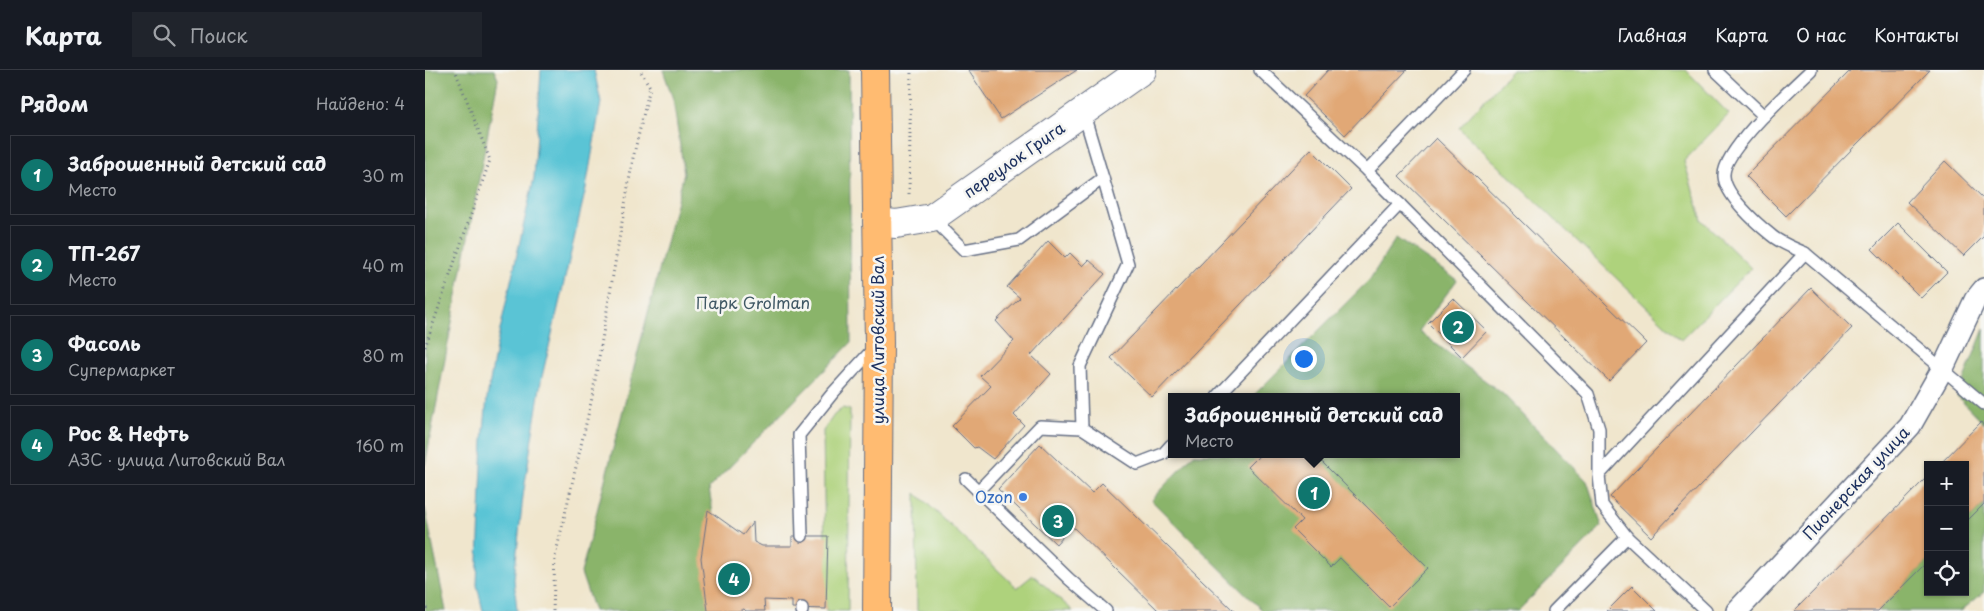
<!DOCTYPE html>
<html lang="ru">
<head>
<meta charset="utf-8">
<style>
	body { margin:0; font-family:"Playpen Sans",sans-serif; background:#20242c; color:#f1f3f6 }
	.controls { position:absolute; right:15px; bottom:15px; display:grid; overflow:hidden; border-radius:0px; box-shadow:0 1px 4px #0004 }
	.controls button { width:45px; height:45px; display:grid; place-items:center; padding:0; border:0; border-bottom:1px solid #363941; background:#171b24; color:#f1f3f6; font:25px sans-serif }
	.you { position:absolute; left:878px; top:288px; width:18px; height:18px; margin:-12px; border:4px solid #fff; border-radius:50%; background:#1a73e8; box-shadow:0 0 0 8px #1a73e833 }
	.badge { display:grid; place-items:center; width:32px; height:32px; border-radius:50%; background:#0f766e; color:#fff; font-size:16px; font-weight:700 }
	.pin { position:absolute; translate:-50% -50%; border:2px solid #fff; box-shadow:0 1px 5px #0006 }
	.popup { position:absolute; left:743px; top:323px; width:292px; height:65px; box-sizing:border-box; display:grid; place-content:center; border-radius:0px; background:#171b24; filter:drop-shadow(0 1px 4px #0005); font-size:16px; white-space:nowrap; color:#9ea1a6 }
	.popup b { font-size:19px; color:#f1f3f6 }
	.popup::after { content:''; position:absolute; left:50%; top:100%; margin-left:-10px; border:10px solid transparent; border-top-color:#171b24 }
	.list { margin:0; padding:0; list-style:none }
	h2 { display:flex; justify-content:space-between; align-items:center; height:65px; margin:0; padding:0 20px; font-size:21px }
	h2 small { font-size:16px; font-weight:400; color:#9ea1a6 }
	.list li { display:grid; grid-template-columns:32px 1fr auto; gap:15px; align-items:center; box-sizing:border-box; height:80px; margin:0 10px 10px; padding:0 10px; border:1px solid #363941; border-radius:0px }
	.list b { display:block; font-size:19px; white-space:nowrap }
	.list p { margin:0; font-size:16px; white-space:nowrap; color:#9ea1a6 }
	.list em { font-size:16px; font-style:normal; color:#9ea1a6 }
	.icon { flex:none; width:28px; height:28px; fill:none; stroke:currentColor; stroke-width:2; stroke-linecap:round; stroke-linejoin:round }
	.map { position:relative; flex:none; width:1559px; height:541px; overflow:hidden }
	header { display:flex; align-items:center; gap:30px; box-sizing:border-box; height:70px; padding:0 25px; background:#171b24; border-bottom:1px solid #363941 }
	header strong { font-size:24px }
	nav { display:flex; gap:28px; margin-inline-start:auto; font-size:18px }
	.search { width:350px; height:45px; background:#20242c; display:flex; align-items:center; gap:12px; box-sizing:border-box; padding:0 18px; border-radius:0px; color:#9ea1a6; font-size:19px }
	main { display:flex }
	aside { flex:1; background:#171b24 }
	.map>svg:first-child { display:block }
	.green { fill:#aed27b; stroke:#64806c }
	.forest { fill:#8ab46b; stroke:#527264 }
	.water { fill:#5ac4d5; stroke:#3a7a9a }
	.building { fill:#e1a876 }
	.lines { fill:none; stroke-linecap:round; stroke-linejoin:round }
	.service-casing { stroke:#666f85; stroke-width:14 }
	.minor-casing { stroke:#666f85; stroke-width:24 }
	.tertiary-casing { stroke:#666f85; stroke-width:30 }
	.primary-casing { stroke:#666f85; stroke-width:30 }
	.path { stroke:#666f85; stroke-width:3; stroke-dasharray:1 4; stroke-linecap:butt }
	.service { stroke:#fff; stroke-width:11 }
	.minor { stroke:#fff; stroke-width:21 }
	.tertiary { stroke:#fff; stroke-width:28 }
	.primary { stroke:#ffbb71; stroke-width:28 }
	.shop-dot { fill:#3f7fe0; stroke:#f6f6f2; stroke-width:2 }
	.labels { text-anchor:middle; stroke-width:5; stroke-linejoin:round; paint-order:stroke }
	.street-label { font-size:16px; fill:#1b2f5e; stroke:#f6f6f2 }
	.park-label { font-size:16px; fill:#405865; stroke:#f6f6f2 }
	.shop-label { font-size:16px; fill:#366cbe; stroke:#f6f6f2; text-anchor:end }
</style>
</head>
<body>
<header>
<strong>Карта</strong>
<div class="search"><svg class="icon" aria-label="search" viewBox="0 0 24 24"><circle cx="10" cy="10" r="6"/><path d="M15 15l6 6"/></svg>Поиск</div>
<nav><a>Главная</a><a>Карта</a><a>О нас</a><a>Контакты</a></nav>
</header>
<main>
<aside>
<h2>Рядом<small>Найдено: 4</small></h2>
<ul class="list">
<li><span class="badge">1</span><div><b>Заброшенный детский сад</b><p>Место</p></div><em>30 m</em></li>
<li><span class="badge">2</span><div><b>ТП-267</b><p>Место</p></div><em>40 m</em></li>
<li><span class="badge">3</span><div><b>Фасоль</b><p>Супермаркет</p></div><em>80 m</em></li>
<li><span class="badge">4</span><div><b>Рос &amp; Нефть</b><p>АЗС · улица Литовский Вал</p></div><em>160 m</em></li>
</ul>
</aside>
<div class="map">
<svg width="1559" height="541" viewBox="0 0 1559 541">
	<rect width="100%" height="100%" fill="#f6f6f2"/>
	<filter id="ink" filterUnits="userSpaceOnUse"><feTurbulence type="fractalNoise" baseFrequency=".02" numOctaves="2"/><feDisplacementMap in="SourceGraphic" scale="10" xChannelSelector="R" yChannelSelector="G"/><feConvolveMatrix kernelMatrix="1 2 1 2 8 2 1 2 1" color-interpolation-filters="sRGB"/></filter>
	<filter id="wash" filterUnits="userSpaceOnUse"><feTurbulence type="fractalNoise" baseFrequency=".0096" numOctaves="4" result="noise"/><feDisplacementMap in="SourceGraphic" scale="20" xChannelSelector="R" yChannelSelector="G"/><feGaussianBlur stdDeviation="1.12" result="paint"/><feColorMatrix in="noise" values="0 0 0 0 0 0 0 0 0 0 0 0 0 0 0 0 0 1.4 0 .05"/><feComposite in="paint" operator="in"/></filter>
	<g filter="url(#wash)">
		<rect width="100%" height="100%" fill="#f0e6cd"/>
		<g class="green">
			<polygon points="1087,0 1261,0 1304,44 1259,91 1277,150 1326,198 1256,270 1034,58"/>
			<polygon points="418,338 425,340 423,541 401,541 398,361 409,345"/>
			<polygon points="491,423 592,518 608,505 648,541 492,541"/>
		</g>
		<g class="forest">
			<polygon points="0,0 69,0 73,9 0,395"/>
			<polygon points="238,0 424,0 426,273 284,418 303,541 169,541 156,503 259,103 248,29"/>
			<polygon points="971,168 1032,210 994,261 1078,324 1162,411 1177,456 1093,541 838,541 726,430 769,384 1032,384 1032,327 827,327 945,209"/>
			<polygon points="1559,259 1559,354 1532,326"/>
			<polygon points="1559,434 1559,522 1536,541 1453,541 1503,491 1503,522 1540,522 1540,453"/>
			<polygon points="0,438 21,541 0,541"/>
		</g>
		<polygon class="water" points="116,0 169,0 176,32 161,118 116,311 98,426 89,509 92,541 58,541 52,515 58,371 62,328 71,278 109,108"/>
		<g id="blocks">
			<g class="building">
				<polygon points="543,0 652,0 576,49"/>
				<polygon points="903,0 982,0 920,65 879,26"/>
				<polygon points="1426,0 1505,0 1361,146 1321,106"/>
				<polygon points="1011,68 1221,273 1184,311 974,106"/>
				<polygon points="886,79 926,119 727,327 686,288"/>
				<polygon points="1520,91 1559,129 1559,166 1539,186 1482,132"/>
				<polygon points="1473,153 1522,202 1496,228 1447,179"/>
				<polygon points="623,171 640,188 645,183 658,196 664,190 680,204 606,285 626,304 589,345 599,355 568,389 552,377 549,378 527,356 566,316 555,306 589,271 571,251 595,228 582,217"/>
				<polygon points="1386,218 1427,258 1226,467 1185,427"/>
				<polygon points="1028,228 1062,261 1037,287 1003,253"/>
				<polygon points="1556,352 1559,356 1559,434 1540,453 1540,395 1514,395"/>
				<polygon points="615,374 667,423 677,413 809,541 734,541 647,456 631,474 573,419"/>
				<polygon points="836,384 889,384 1003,498 964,537 915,488 906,497 868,459 877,450 823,397"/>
				<polygon points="1503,406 1503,491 1453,541 1369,541"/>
				<polygon points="283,440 318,465 328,452 329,472 337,476 367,476 367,466 403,466 401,539 367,538 367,531 339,530 340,541 321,541 319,539 313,541 283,541 276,488"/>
				<polygon points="1207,516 1232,541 1182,541"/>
			</g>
		</g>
	</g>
	<g filter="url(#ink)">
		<use href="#blocks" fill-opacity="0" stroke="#666f85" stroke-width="1"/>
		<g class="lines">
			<g class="service-casing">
				<g id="service">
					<polyline points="835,0 942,101"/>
					<polyline points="1039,0 942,101 1163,324 1174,359 1174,405 1177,435 1202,467 1281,541"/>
					<polyline points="1290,0 1339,46"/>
					<path d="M1386,0C1367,18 1297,81 1299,106C1300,125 1331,153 1346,165C1355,173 1369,178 1380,183L1559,334"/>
					<polyline points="678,108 703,194 655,296 657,358 712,394 738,384 746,375"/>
					<polyline points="507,148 539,180 594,170 678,108 658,41"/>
					<polyline points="792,327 975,134"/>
					<polyline points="1174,405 1380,183"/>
					<polyline points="541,409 644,509 681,541"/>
					<polyline points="553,421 615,356 657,358"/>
					<polyline points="377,466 374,365 407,324 449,278"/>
					<polyline points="377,538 377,541"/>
					<polyline points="1129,541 1202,467"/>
				</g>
			</g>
			<g class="minor-casing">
				<polyline id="minor" points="1312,541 1485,356 1518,298 1550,230 1559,219"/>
			</g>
			<g class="tertiary-casing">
				<polyline id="tertiary" points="452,152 471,154 507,148 717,0"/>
			</g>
			<g class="primary-casing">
				<polyline id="primary" points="450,0 454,273 452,541"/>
			</g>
			<g class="path">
				<polyline points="484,124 486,0"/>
				<polyline points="0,277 65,90 30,0"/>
				<polyline points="0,533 2,541"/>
				<polyline points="128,541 130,487 167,328 208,88 225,17 215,0"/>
			</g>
			<use href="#service" class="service"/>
			<use href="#minor" class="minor"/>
			<use href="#tertiary" class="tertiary"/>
			<use href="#primary" class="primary"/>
		</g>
	</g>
	<circle class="shop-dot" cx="598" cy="427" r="5"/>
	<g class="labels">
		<g class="street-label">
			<text transform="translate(589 90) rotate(-35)" y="6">переулок Грига</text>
			<text transform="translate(453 270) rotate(-90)" y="6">улица Литовский Вал</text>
			<text transform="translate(1431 413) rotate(-47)" y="6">Пионерская улица</text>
		</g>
		<g class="park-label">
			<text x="328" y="239">Парк Grolman</text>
		</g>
		<g class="shop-label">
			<text x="588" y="433">Ozon</text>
		</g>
	</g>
</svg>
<div class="controls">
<button>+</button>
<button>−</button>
<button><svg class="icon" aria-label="locate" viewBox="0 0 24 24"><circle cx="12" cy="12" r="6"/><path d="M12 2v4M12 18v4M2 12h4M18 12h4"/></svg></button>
</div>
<div class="you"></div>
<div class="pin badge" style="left:889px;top:423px">1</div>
<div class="popup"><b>Заброшенный детский сад</b>Место</div>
<div class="pin badge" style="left:1033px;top:257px">2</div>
<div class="pin badge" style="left:633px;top:451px">3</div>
<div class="pin badge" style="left:309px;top:509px">4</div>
</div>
</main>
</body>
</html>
